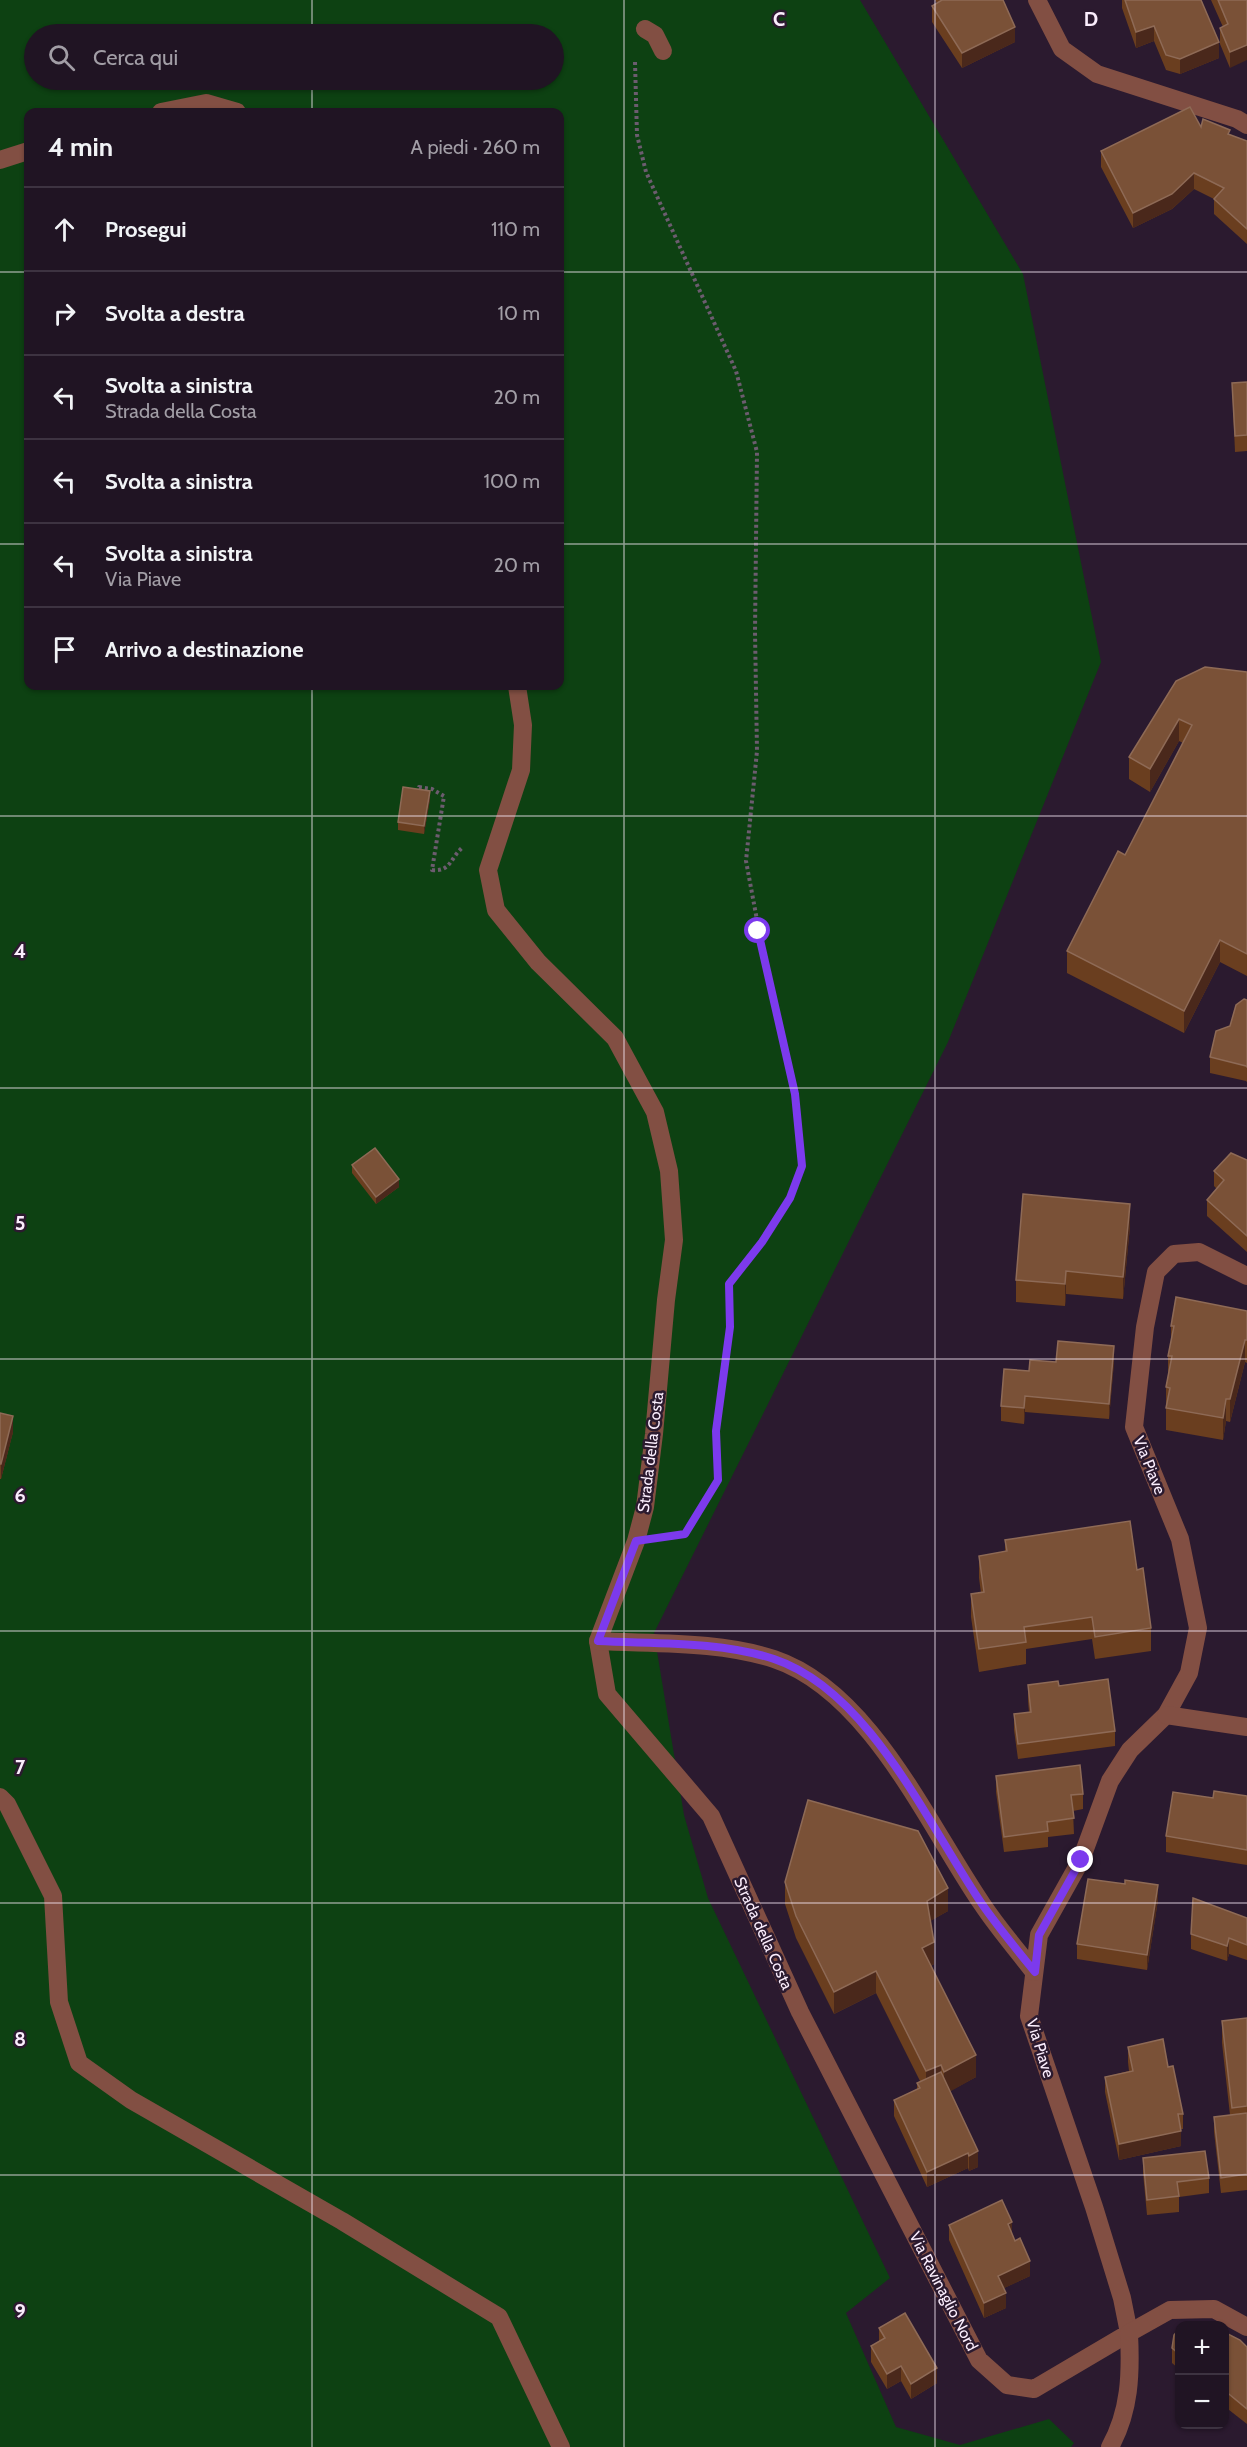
<!DOCTYPE html>
<html lang="it">
<head>
<meta charset="utf-8">
<style>
	body { margin:0; font-family:Cabin,sans-serif; background:#2d2130; color:#f1f3f6 }
	.controls { position:absolute; right:18px; bottom:18px; display:grid; overflow:hidden; border-radius:12px; box-shadow:0 2px 4px #0004 }
	.controls button { width:54px; height:54px; display:grid; place-items:center; padding:0; border:0; border-bottom:2px solid #3d3341; background:#201423; color:#f1f3f6; font:30px sans-serif }
	.stop { position:absolute; width:18px; height:18px; margin:-14px; border:4px solid #7c3aed; border-radius:50%; background:#fff }
	.stop.end { background:#7c3aed; border-color:#fff; box-shadow:0 2px 6px #0008 }
	.list { margin:0; padding:0; list-style:none }
	h2 { display:flex; justify-content:space-between; align-items:center; height:78px; margin:0; padding:0 24px; font-size:26px }
	h2 small { font-size:20px; font-weight:400; color:#a29ea6 }
	.list li { display:grid; grid-template-columns:39px 1fr auto; gap:18px; align-items:center; box-sizing:border-box; height:84px; padding:0 24px; border-top:2px solid #3d3341 }
	.list b { display:block; font-size:22px; white-space:nowrap }
	.list p { margin:0; font-size:20px; white-space:nowrap; color:#a29ea6 }
	.list em { font-size:20px; font-style:normal; color:#a29ea6 }
	.icon { flex:none; width:33px; height:33px; fill:none; stroke:currentColor; stroke-width:2; stroke-linecap:round; stroke-linejoin:round }
	.map { position:relative; flex:none; width:1247px; height:2447px; overflow:hidden }
	.search { position:absolute; background:#201423; box-shadow:0 2px 4px #0004; left:24px; top:24px; width:540px; height:66px; display:flex; align-items:center; gap:15px; box-sizing:border-box; padding:0 21px; border-radius:33px; color:#a29ea6; font-size:22px }
	.panel { position:absolute; background:#201423; box-shadow:0 2px 4px #0004; left:24px; top:108px; width:540px; height:582px; border-radius:12px }
	.map>svg:first-child { display:block }
	.green { fill:#0d4112; fill-rule:evenodd }
	.lines { fill:none; stroke-linecap:round; stroke-linejoin:round }
	.path { stroke:#6c5c6f; stroke-width:4; stroke-dasharray:3 3; stroke-linecap:butt }
	.minor { stroke:#824f43; stroke-width:18 }
	.wall { fill:#6a3e1f }
	.shaded-wall { fill:#4a281b }
	.building { fill:#7a5137; stroke:#8e6a56; stroke-width:1.5 }
	.route { stroke:#7c3aed; stroke-width:8 }
	.grid { fill:none; stroke:#fbeefd; stroke-width:1.5; stroke-opacity:0.55 }
	.labels { text-anchor:middle; stroke-width:5; stroke-linejoin:round; paint-order:stroke }
	.street-label { font-size:16px; fill:#fbeefd; stroke:#2b1a2f }
	.grid-label { font-size:20px; text-anchor:middle; font-weight:bold; fill:#fbeefd; stroke:#2b1a2f; stroke-width:5; stroke-linejoin:round; paint-order:stroke }
</style>
</head>
<body>
<div class="map">
<svg width="1247" height="2447" viewBox="0 0 1247 2447">
	<rect width="100%" height="100%" fill="#2b1a2f"/>
	<path class="green" d="M0,0H860L1023,274L1101,662L948,1042L654,1633L684,1815L708,1898L890,2278L846,2313L896,2427L960,2445L1049,2419L1074,2443L1071,2447H0ZM34,34H554V80H34ZM28,112H560V686H28Z"/>
	<g class="lines">
		<g class="path">
			<polyline points="635,62 637,135 646,172 736,371 757,452 755,632 757,751 746,861 771,995 795,1094 802,1166 790,1198 762,1243 729,1284 730,1327 716,1431 718,1480 685,1534 666,1537"/>
			<path d="M418,793L419,787L432,789L444,796L432,870C451,872 450,858 463,847"/>
		</g>
		<g class="minor">
			<polyline points="1037,0 1062,49 1097,74 1237,119 1247,125"/>
			<polyline points="645,29 655,35 663,51"/>
			<polyline points="161,112 206,103 237,112"/>
			<polyline points="0,160 28,151"/>
			<polyline points="517,686 523,725 521,770 488,870 496,910 538,962 615,1038 655,1112 669,1171 674,1240 666,1300 654,1434 645,1507 636,1541 598,1641 607,1694 711,1816 800,2012 979,2360 1007,2385 1034,2389 1129,2333 1122,2298 1094,2207 1029,2016 1039,1935 1081,1860 1110,1781 1130,1750 1166,1715 1189,1673 1198,1628 1180,1539 1134,1427 1145,1327 1156,1272 1174,1254 1199,1252 1247,1276"/>
			<path d="M598,1641C656,1644 719,1641 774,1659C870,1691 928,1825 982,1904C998,1928 1017,1950 1034,1972"/>
			<polyline points="1166,1715 1247,1727"/>
			<polyline points="0,1797 7,1804 53,1896 59,2002 79,2063 131,2100 342,2221 499,2317 561,2447"/>
			<path d="M1110,2447C1130,2411 1131,2374 1129,2333L1170,2310L1214,2309L1247,2327"/>
		</g>
	</g>
	<g class="wall">
		<polygon points="935,0 1003,0 1015,42 962,68 932,22 932,6 937,3"/>
		<polygon points="1122,0 1201,0 1219,58 1180,74 1166,70 1154,41 1136,48 1122,8"/>
		<polygon points="1211,0 1247,0 1230,68 1220,44 1220,28 1223,27"/>
		<polygon points="1201,127 1230,135 1247,141 1247,244 1214,214 1214,199 1194,189 1172,209 1133,228 1101,167 1101,151"/>
		<polygon points="1247,382 1247,451 1235,452 1232,383"/>
		<polygon points="1247,672 1247,976 1220,962 1184,1033 1067,973 1067,951 1125,855 1183,743 1179,741 1150,792 1129,779 1129,757 1176,681"/>
		<polygon points="430,799 424,834 398,830 398,822"/>
		<polygon points="1247,1000 1247,1082 1246,1081 1210,1073 1210,1057"/>
		<polygon points="1247,1160 1247,1252 1207,1216 1207,1200 1217,1189 1214,1186 1214,1171"/>
		<polygon points="352,1165 399,1187 376,1204 352,1173"/>
		<polygon points="1130,1226 1123,1299 1066,1294 1065,1306 1016,1302 1016,1280"/>
		<polygon points="1247,1311 1247,1363 1245,1362 1230,1422 1226,1421 1223,1440 1166,1430 1166,1387 1168,1375 1168,1356 1171,1344 1171,1326"/>
		<polygon points="1056,1362 1114,1362 1109,1419 1025,1412 1024,1424 1001,1421 1001,1406 1029,1371"/>
		<polygon points="0,1413 13,1432 1,1479 0,1479"/>
		<polygon points="1005,1540 1137,1570 1151,1628 1151,1651 1095,1659 1092,1639 1026,1649 1026,1664 979,1672 971,1617 971,1594 981,1593 979,1578 979,1556 1005,1552"/>
		<polygon points="1028,1685 1059,1686 1115,1731 1115,1746 1018,1759 1014,1730 1014,1714 1029,1712 1028,1701"/>
		<polygon points="996,1776 1083,1794 1083,1809 1073,1811 1074,1834 1048,1837 1048,1847 1004,1852 996,1792"/>
		<polygon points="1247,1796 1247,1865 1166,1852 1166,1836 1213,1798"/>
		<polygon points="785,1882 948,1911 930,1921 934,1964 931,1966 976,2077 950,2091 978,2167 969,2171 968,2168 927,2187 894,2116 894,2100 917,2089 917,2083 920,2081 876,1993 834,2014 796,1938 785,1904"/>
		<polygon points="1125,1884 1158,1900 1147,1970 1077,1959 1077,1944"/>
		<polygon points="1247,1918 1247,1960 1229,1954 1227,1961 1191,1949 1191,1934"/>
		<polygon points="1247,2018 1247,2190 1221,2193 1214,2132 1214,2117 1230,2115 1222,2043 1222,2021"/>
		<polygon points="1128,2047 1168,2067 1183,2114 1183,2129 1181,2129 1181,2146 1119,2160 1105,2092 1105,2077 1129,2071 1128,2062"/>
		<polygon points="1143,2158 1209,2178 1209,2193 1179,2197 1179,2212 1147,2215 1143,2173"/>
		<polygon points="949,2225 1012,2234 1030,2276 1004,2288 1006,2308 984,2318 949,2240"/>
		<polygon points="879,2328 937,2383 911,2399 901,2381 887,2389 871,2362 871,2346 879,2342"/>
		<polygon points="1179,2329 1179,2369 1172,2363 1172,2348"/>
		<polygon points="1224,2332 1247,2347 1247,2424 1224,2406"/>
	</g>
	<g class="shaded-wall">
		<polygon points="1154,26 1154,41 1136,48 1136,32"/>
		<polygon points="1015,27 1015,42 962,68 962,53"/>
		<polygon points="1219,42 1219,58 1180,74 1180,59"/>
		<polygon points="1247,45 1247,60 1230,68 1230,52"/>
		<polygon points="1194,173 1194,189 1172,209 1133,228 1133,213"/>
		<polygon points="1179,719 1179,741 1150,792 1150,769"/>
		<polygon points="430,791 430,799 424,834 424,826"/>
		<polygon points="1220,940 1220,962 1184,1033 1184,1011"/>
		<polygon points="399,1179 399,1187 376,1204 376,1197"/>
		<polygon points="1130,1204 1130,1226 1123,1299 1123,1277"/>
		<polygon points="1066,1271 1066,1294 1065,1306 1065,1284"/>
		<polygon points="1245,1340 1245,1362 1230,1422 1230,1399"/>
		<polygon points="1114,1346 1114,1362 1109,1419 1109,1404"/>
		<polygon points="1025,1396 1025,1412 1024,1424 1024,1408"/>
		<polygon points="1226,1399 1226,1421 1223,1440 1223,1418"/>
		<polygon points="13,1416 13,1432 1,1479 1,1464"/>
		<polygon points="1158,1885 1158,1900 1147,1970 1147,1955"/>
		<polygon points="948,1888 948,1911 927,1923 927,1901"/>
		<polygon points="1229,1938 1229,1954 1227,1961 1227,1946"/>
		<polygon points="934,1942 934,1964 922,1970 922,1948"/>
		<polygon points="876,1971 876,1993 834,2014 834,1992"/>
		<polygon points="976,2055 976,2077 944,2095 944,2072"/>
		<polygon points="941,2065 941,2087 926,2094 926,2071"/>
		<polygon points="1181,2131 1181,2146 1119,2160 1119,2144"/>
		<polygon points="978,2151 978,2167 969,2171 969,2156"/>
		<polygon points="968,2153 968,2168 927,2187 927,2172"/>
		<polygon points="1012,2222 1012,2237 1008,2224"/>
		<polygon points="1030,2261 1030,2276 998,2291 998,2276"/>
		<polygon points="1006,2293 1006,2308 984,2318 984,2303"/>
		<polygon points="901,2366 901,2381 887,2389 887,2374"/>
		<polygon points="937,2368 937,2383 911,2399 911,2384"/>
	</g>
	<g class="building">
		<polygon points="942,0 1003,0 1015,27 962,53 932,6"/>
		<polygon points="1125,0 1201,0 1219,42 1180,59 1166,55 1154,26 1136,32"/>
		<polygon points="1218,0 1247,0 1247,45 1230,52 1220,28 1228,24"/>
		<polygon points="1190,107 1201,127 1203,119 1230,130 1228,134 1247,141 1247,229 1214,199 1224,188 1194,173 1172,194 1133,213 1101,151"/>
		<polygon points="1247,382 1247,435 1235,436 1232,383"/>
		<polygon points="1205,667 1247,672 1247,954 1220,940 1184,1011 1067,951 1118,851 1125,855 1192,725 1179,719 1150,769 1129,757 1176,681"/>
		<polygon points="403,787 430,791 424,826 398,822"/>
		<polygon points="1244,999 1247,1000 1247,1067 1246,1066 1210,1057 1216,1031 1230,1026 1236,1005"/>
		<polygon points="375,1148 399,1179 376,1197 352,1165"/>
		<polygon points="1231,1153 1247,1160 1247,1236 1207,1200 1224,1180 1214,1171"/>
		<polygon points="1023,1194 1130,1204 1123,1277 1066,1271 1065,1284 1016,1280"/>
		<polygon points="1176,1297 1247,1311 1247,1340 1245,1340 1230,1399 1226,1399 1223,1418 1166,1408 1170,1388 1166,1387 1172,1356 1168,1356 1174,1326 1171,1326"/>
		<polygon points="1058,1341 1114,1346 1109,1404 1025,1396 1024,1408 1001,1406 1004,1369 1029,1371 1030,1360 1056,1362"/>
		<polygon points="0,1413 13,1416 1,1464 0,1464"/>
		<polygon points="1130,1521 1137,1570 1143,1568 1151,1628 1095,1637 1092,1617 1024,1627 1026,1642 979,1649 971,1594 984,1592 979,1556 1007,1551 1005,1540"/>
		<polygon points="1108,1679 1115,1731 1018,1744 1014,1714 1031,1712 1028,1685 1058,1681 1059,1686"/>
		<polygon points="1080,1765 1083,1794 1071,1795 1074,1818 1047,1822 1048,1831 1004,1837 996,1776"/>
		<polygon points="1214,1791 1247,1796 1247,1850 1166,1836 1173,1792 1213,1798"/>
		<polygon points="808,1800 918,1831 948,1888 927,1901 934,1942 922,1948 976,2055 944,2072 941,2065 926,2071 876,1971 834,1992 796,1916 785,1882"/>
		<polygon points="1088,1879 1125,1884 1125,1880 1158,1885 1147,1955 1077,1944"/>
		<polygon points="1193,1898 1247,1918 1247,1945 1229,1938 1227,1946 1191,1934"/>
		<polygon points="1247,2018 1247,2106 1232,2108 1222,2021"/>
		<polygon points="1163,2039 1168,2067 1173,2066 1183,2114 1178,2114 1181,2131 1119,2144 1105,2077 1133,2071 1128,2047"/>
		<polygon points="941,2072 978,2151 969,2156 968,2153 927,2172 894,2100 920,2088 917,2083"/>
		<polygon points="1247,2113 1247,2174 1221,2178 1214,2117"/>
		<polygon points="1205,2151 1209,2178 1177,2182 1179,2196 1147,2200 1143,2158"/>
		<polygon points="1002,2200 1012,2222 1008,2224 1015,2241 1020,2238 1030,2261 998,2276 1006,2293 984,2303 949,2225"/>
		<polygon points="905,2313 937,2368 911,2384 901,2366 887,2374 871,2346 885,2338 879,2328"/>
		<polygon points="1179,2329 1179,2354 1172,2348 1174,2335"/>
		<polygon points="1224,2332 1240,2340 1247,2347 1247,2409 1224,2390"/>
	</g>
	<g class="lines">
		<path class="route" d="M758,931L795,1094L802,1166L790,1198L762,1242L729,1284L730,1327L716,1431L718,1480L685,1534L636,1541L598,1641C656,1644 719,1641 774,1659C870,1691 928,1825 982,1904C998,1927 1017,1950 1035,1972L1039,1935L1081,1860"/>
	</g>
	<path class="grid" d="M312,0V34M624,0V2447M935,0V2447M312,80V112M0,272H28M560,272H1247M0,544H28M560,544H1247M312,686V2447M0,816H1247M0,1088H1247M0,1359H1247M0,1631H1247M0,1903H1247M0,2175H1247"/>
	<g class="labels">
		<g class="street-label">
			<text transform="translate(650 1452) rotate(-83)" y="6">Strada della Costa</text>
			<text transform="translate(1150 1465) rotate(68)" y="6">Via Piave</text>
			<text transform="translate(764 1933) rotate(66)" y="6">Strada della Costa</text>
			<text transform="translate(1041 2048) rotate(73)" y="6">Via Piave</text>
			<text transform="translate(944 2291) rotate(63)" y="6">Via Ravinaglio Nord</text>
		</g>
	</g>
	<g class="grid-label">
		<text x="779" y="26">C</text>
		<text x="1091" y="26">D</text>
		<text x="20" y="958">4</text>
		<text x="20" y="1230">5</text>
		<text x="20" y="1502">6</text>
		<text x="20" y="1774">7</text>
		<text x="20" y="2046">8</text>
		<text x="20" y="2318">9</text>
	</g>
</svg>
<div class="controls">
<button>+</button>
<button>−</button>
</div>
<div class="stop" style="left:758px;top:931px"></div>
<div class="stop end" style="left:1081px;top:1860px"></div>
<div class="search"><svg class="icon" aria-label="search" viewBox="0 0 24 24"><circle cx="10" cy="10" r="6"/><path d="M15 15l6 6"/></svg>Cerca qui</div>
<section class="panel">
<h2>4 min<small>A piedi · 260 m</small></h2>
<ul class="list">
<li><svg class="icon" aria-label="ahead" viewBox="0 0 24 24"><path d="M12 20V5M6 11l6-6 6 6"/></svg><div><b>Prosegui</b></div><em>110 m</em></li>
<li><svg class="icon" aria-label="right" viewBox="0 0 24 24"><path d="M7 20v-9h11M14 6l5 5-5 5"/></svg><div><b>Svolta a destra</b></div><em>10 m</em></li>
<li><svg class="icon" aria-label="left" viewBox="0 0 24 24"><path d="M17 20v-9H6M10 6l-5 5 5 5"/></svg><div><b>Svolta a sinistra</b><p>Strada della Costa</p></div><em>20 m</em></li>
<li><svg class="icon" aria-label="left" viewBox="0 0 24 24"><path d="M17 20v-9H6M10 6l-5 5 5 5"/></svg><div><b>Svolta a sinistra</b></div><em>100 m</em></li>
<li><svg class="icon" aria-label="left" viewBox="0 0 24 24"><path d="M17 20v-9H6M10 6l-5 5 5 5"/></svg><div><b>Svolta a sinistra</b><p>Via Piave</p></div><em>20 m</em></li>
<li><svg class="icon" aria-label="arrive" viewBox="0 0 24 24"><path d="M6 21V4h12l-3 4 3 4H6"/></svg><div><b>Arrivo a destinazione</b></div></li>
</ul>
</section>
</div>
</body>
</html>
